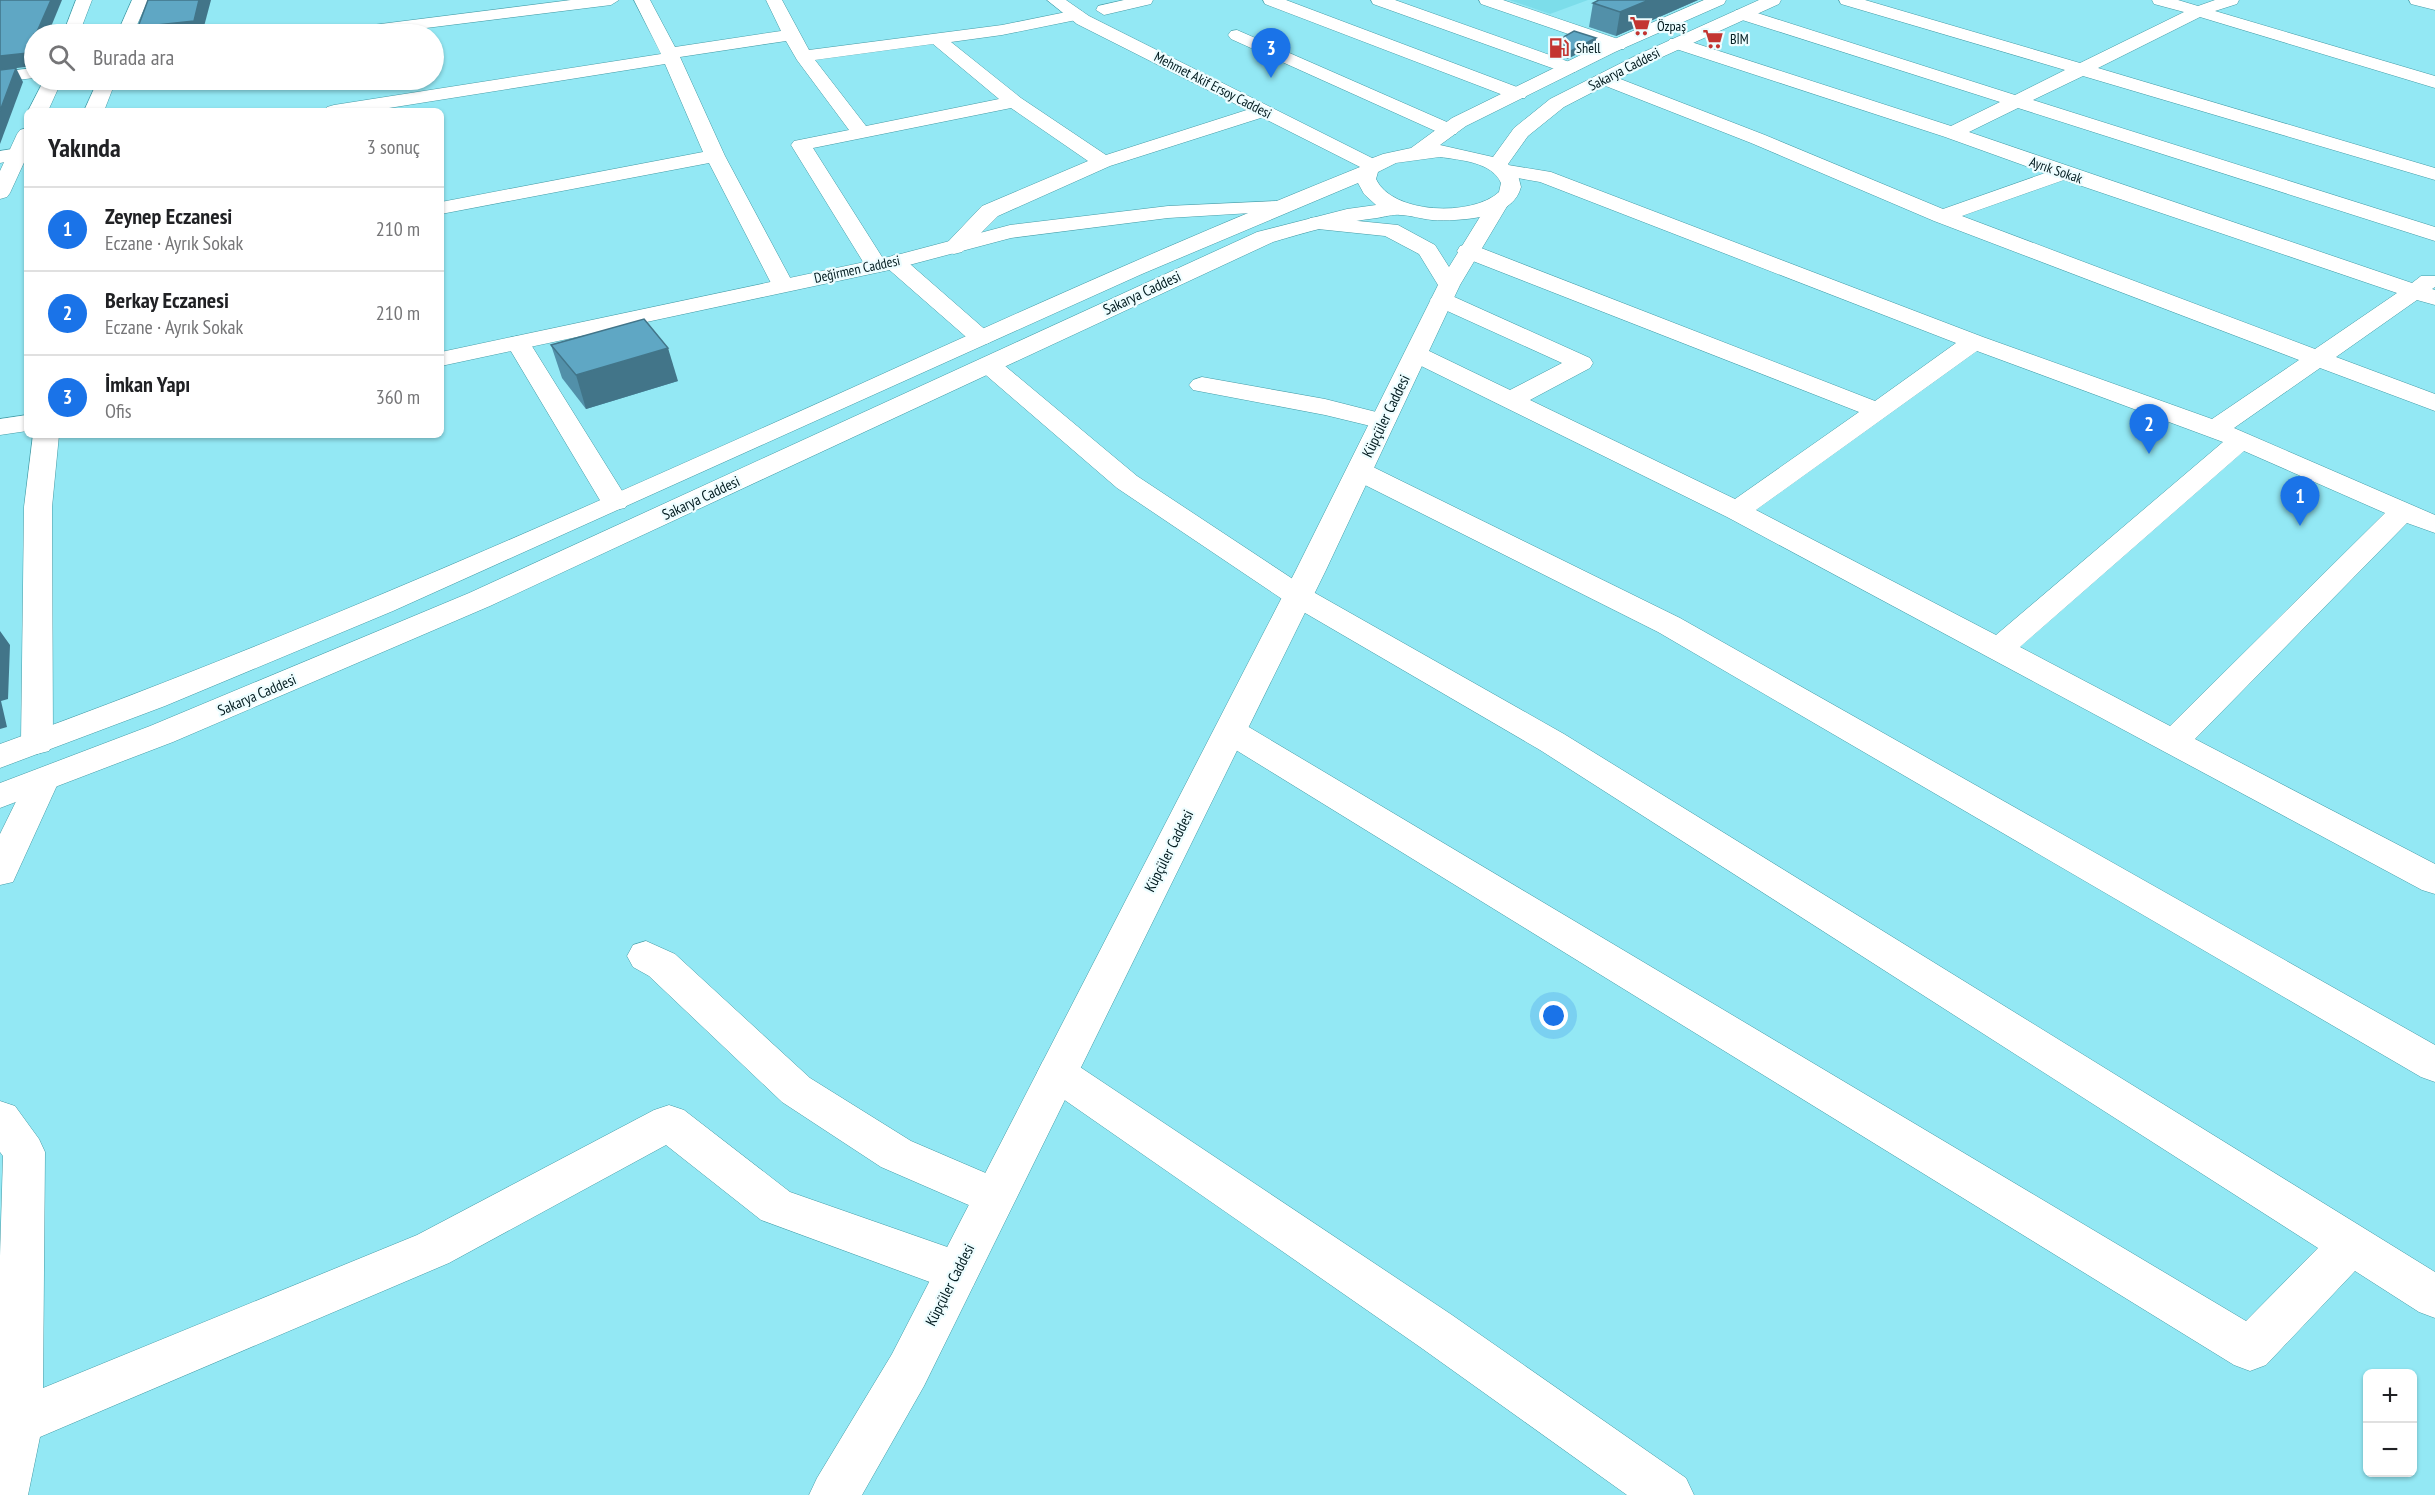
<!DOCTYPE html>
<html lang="tr">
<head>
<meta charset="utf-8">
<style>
	body { margin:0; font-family:"PT Sans Narrow",sans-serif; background:#f6f6f6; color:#202124 }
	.controls { position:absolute; right:18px; bottom:18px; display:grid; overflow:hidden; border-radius:9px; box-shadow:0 2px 4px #0004 }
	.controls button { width:54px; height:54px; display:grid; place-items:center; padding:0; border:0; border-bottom:2px solid #e0e0e0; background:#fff; color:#202124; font:30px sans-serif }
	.you { position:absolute; left:1554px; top:1016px; width:21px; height:21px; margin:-15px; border:4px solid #fff; border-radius:50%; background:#1a73e8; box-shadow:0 0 0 9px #1a73e833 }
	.badge { display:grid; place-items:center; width:39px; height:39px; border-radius:50%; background:#1a73e8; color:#fff; font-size:20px; font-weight:700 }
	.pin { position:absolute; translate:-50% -50px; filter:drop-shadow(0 2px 3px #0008) }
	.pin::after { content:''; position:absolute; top:32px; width:21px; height:18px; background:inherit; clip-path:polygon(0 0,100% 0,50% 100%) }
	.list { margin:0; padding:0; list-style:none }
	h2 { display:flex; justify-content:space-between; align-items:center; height:78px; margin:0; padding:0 24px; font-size:26px }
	h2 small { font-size:20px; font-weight:400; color:#757577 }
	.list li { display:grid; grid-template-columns:39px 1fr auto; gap:18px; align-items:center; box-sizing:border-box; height:84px; padding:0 24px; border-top:2px solid #e0e0e0 }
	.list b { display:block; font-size:22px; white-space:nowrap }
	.list p { margin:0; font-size:20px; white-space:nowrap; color:#757577 }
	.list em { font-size:20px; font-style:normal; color:#757577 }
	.icon { flex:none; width:33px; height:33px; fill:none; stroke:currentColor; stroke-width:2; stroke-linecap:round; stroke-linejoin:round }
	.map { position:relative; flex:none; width:2435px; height:1495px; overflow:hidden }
	.search { position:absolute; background:#fff; box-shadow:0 2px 4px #0004; left:24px; top:24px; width:420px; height:66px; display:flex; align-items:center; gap:15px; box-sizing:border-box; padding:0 21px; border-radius:33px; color:#757577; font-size:22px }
	.panel { position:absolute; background:#fff; box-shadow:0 2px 4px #0004; left:24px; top:108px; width:420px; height:330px; border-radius:9px }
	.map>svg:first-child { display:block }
	.built { fill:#7cddea }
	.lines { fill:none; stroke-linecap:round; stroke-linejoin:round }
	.minor-casing { stroke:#449ba6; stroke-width:1 }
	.tertiary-casing { stroke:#449ba6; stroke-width:1 }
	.secondary-casing { stroke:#449ba6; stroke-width:1 }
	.primary-casing { stroke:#449ba6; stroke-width:1 }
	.minor { fill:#fff; fill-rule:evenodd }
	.tertiary { fill:#fff; fill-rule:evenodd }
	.secondary { fill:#fff; fill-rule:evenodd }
	.primary { fill:#fff; fill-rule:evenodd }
	.wall { fill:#5290a9 }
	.shaded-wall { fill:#427589 }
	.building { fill:#5fa7c4; stroke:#427589; stroke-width:1.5 }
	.labels { text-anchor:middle; stroke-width:4.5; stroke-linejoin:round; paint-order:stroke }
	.far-poi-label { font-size:14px; fill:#011a1e; stroke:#edfdff; text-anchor:start }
	.far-street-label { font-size:14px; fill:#011a1e; stroke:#edfdff }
	.street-label { font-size:15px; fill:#011a1e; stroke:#edfdff }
</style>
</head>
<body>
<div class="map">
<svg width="2435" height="1495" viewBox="0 0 2435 1495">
	<rect width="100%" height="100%" fill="#93e8f4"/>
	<polygon class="built" points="1509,0 1588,0 1550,14"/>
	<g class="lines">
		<g class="minor-casing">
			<g id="minor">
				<polygon points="571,0 619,0 611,5 378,34 332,34 335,30 341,29"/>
				<path d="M634,0H650L675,47L781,31L766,0H782L809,50L1002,25L1076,10L1082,11L1084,15L1082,19L1076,20L1002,35L951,42L1021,98L1106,155L1256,107H1270L1273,111L1270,115L1110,166L998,216L962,252L954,254L946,252L943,247L982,206L1088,161L1011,108L813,148L884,260L894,255L902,257L989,333L993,338L989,343L981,345L973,343L886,267L876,272L868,270L865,265L791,145L794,141L849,130L797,60L786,41L680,57L725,156L794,285L791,290L783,292L775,290L772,285L709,163L441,214V202L703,152L665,64L370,111H324L327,107L334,105L661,54ZM933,44L999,99L866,126L815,60Z"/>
				<polygon points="1124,0 1153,0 1151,4 1104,15 1096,10 1098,6"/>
				<polygon points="1263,0 1286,0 1525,90 1527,94 1525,98 1511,98 1265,4"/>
				<polygon points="1371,0 1395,0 1575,64 1578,68 1575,72 1563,72 1373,4"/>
				<polygon points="1479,0 1503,0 1624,41 1627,45 1624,49 1612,49 1481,4"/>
				<path d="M1839,0H1865L2080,63L2184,12L2154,4L2152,0H2178L2198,6L2215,0H2239L2237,4L2215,11L2435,76V88L2200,17L2098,68L2435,168V180L2083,76L2033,100L2435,227V241L2018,108L1969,132L2412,283L2421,276H2435V287L2432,289L2435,290V305L2417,300L2336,357L2435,394V411L2320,368L2234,428L2435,515V533L2407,523L2195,739L2435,864V894L2422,890L1727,517L1407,359L1404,354L1407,349L1416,347L1425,349L1510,390L1562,363L1434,305L1430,300L1434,295L1442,293L1450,295L1590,358L1593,363L1590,368L1530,400L1735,499L1859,412L1460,256L1457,251L1460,246L1468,244L1476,246L1875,401L1956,343L1540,182L1495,174L1492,170L1495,166L1502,164L1551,172L1983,337L2212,419L2299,360L1934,221L1751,143L1598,83L1595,79L1598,75H1610L1765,135L1943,209L2045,173L1945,137L1670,47L1667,43L1670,39H1682L1951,126L2000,102L1736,18L1734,14L1736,10H1748L2015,95L2065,70L1841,4ZM2064,180L2397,293L2315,349L1962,216ZM1977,351L2223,442L1996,635L1756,510ZM2244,451L2385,513L2170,726L2020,647Z"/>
				<polygon points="2409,0 2435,0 2435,10 2411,4"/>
				<polygon points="1237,30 1456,126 1459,130 1456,134 1442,134 1231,39 1228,35 1231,31"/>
				<polygon points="34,68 34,78 0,82 0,72"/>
				<polygon points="18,148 25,150 27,155 25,158 0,163 0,151"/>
				<polygon points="518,336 527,338 530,343 629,502 625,508 615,510 605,508 601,502 506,343 509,338"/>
				<polygon points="989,358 998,360 1137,476 1308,589 1564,734 2435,1272 2435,1318 2419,1312 2355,1271 2266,1365 2250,1371 2234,1365 1218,739 1214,731 1218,723 1230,720 1242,723 2246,1321 2318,1248 1540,750 1288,603 1117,488 980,370 977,365 980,360"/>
				<polygon points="1202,377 1325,399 1392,416 1396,421 1392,426 1383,429 1325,415 1193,390 1189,385 1193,380"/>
				<polygon points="33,435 59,435 52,507 53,743 49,751 37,754 25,751 21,743 24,507"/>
				<polygon points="1359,463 1369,465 1680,618 2435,1045 2435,1082 2421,1077 1658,632 1349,477 1346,471 1349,465"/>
				<polygon points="42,769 54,773 59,781 13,882 0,885 0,834 30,773"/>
				<polygon points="646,941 675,954 810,1078 911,1141 1009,1183 1015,1197 1009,1211 994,1216 881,1167 782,1102 649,976 633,967 627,956 633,945"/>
				<polygon points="1057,1056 1071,1061 1452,1315 1686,1478 1694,1495 1627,1495 1420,1347 1043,1085 1037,1073 1043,1061"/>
				<polygon points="0,1101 15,1106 39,1139 45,1152 43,1388 417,1235 654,1110 669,1105 684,1110 790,1192 973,1256 979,1271 973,1286 957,1292 761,1220 666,1145 449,1263 40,1437 28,1495 0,1495 0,1256 3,1156 0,1152"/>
			</g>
		</g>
		<g class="tertiary-casing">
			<g id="tertiary">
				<polygon points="76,0 92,0 79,34 63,34"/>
				<polygon points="132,0 148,0 133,34 117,34"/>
				<polygon points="44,80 62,80 48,111 28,111"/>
				<polygon points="98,80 116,80 104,111 84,111"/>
				<polygon points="27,128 27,156 10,193 7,197 0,199 0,171 17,134 20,130"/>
				<polygon points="1498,197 1505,199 1509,203 1460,285 1326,570 924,1386 862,1495 809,1495 817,1478 892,1354 1296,570 1438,285 1419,254 1385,236 1318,229 1310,228 1307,223 1310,218 1318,217 1398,225 1435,245 1449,267 1491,199"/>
				<polygon points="1276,201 1283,203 1287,207 1283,211 1168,218 1011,238 894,269 441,366 441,352 893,256 1010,225 1168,206"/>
				<polygon points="27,415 27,431 0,435 0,419"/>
			</g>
		</g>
		<g class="secondary-casing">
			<polygon id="secondary" points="1047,0 1066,0 1089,16 1380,162 1383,166 1380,170 1366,170 1077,24"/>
		</g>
		<g class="primary-casing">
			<path id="primary" d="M1704,0H1726L1724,4L1615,52L1466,126L1440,145L1493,157L1514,128L1550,99L1637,55L1759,0H1781L1779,4L1649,63L1564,107L1528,136L1508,164L1518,175L1521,187C1513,220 1459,221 1432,220C1421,219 1410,215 1400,215C1393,214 1384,217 1377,218C1341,222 1307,232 1273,242L490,606L173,742L0,808V783L150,726L469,593L1257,232L1347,209L1376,205L1364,194L1358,183L1142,274L393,611L165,706L0,768V744C291,639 574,513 856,386C1023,310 1190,235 1360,167L1370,159L1383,154L1411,148L1452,118L1603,44ZM1440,157C1460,160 1492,162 1501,183L1499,192C1472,217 1392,214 1376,179L1378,172L1396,163Z"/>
		</g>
		<use href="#minor" class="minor"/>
		<use href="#tertiary" class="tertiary"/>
		<use href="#secondary" class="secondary"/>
		<use href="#primary" class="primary"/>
	</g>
	<g class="wall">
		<polygon points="1698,0 1616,36 1589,27 1593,3"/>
		<polygon points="1596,38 1595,45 1567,59 1559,47 1560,39"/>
		<polygon points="551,345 678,381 586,409 562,378"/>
	</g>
	<g class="shaded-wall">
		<polygon points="51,0 62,0 48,34 36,34"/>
		<polygon points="199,0 211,0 202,34 142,34 138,27"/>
		<polygon points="1649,0 1698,0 1616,36 1620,12"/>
		<polygon points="34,37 34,66 0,70 0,56"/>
		<polygon points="1596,38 1595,45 1567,59 1569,52"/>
		<polygon points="16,68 23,82 0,144 0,111"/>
		<polygon points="668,348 678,381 586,409 576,375"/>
		<polygon points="0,631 10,645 8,699 1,701 7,727 0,729"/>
	</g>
	<g class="building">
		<polygon points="0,0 51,0 36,34 34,34 34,37 28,53 0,56"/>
		<polygon points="148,0 199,0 194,21 138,27"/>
		<polygon points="1599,0 1649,0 1620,12 1593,3"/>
		<polygon points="1574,31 1596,38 1569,52 1560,39"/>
		<polygon points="16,68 0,111 0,70"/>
		<polygon points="644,319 668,348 576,375 551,345"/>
	</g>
	<defs>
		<g id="supermarket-bare" transform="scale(1.62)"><path d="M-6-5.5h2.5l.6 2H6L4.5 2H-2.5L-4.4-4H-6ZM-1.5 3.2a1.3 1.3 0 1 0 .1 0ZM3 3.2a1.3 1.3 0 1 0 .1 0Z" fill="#c33531" stroke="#edfdff" stroke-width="2.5" paint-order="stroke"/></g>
		<g id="fuel-bare" transform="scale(1.62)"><path d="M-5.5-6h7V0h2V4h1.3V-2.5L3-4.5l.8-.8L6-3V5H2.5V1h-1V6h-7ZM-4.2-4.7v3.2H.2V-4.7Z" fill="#c33531" stroke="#edfdff" stroke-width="2.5" paint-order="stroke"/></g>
	</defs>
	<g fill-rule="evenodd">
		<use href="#supermarket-bare" x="1640" y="26"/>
		<use href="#supermarket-bare" x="1713" y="39"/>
		<use href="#fuel-bare" x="1559" y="48"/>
	</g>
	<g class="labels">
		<g class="far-poi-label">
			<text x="1657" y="31">Özpaş</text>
			<text x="1730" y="44">BİM</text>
			<text x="1576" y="53">Shell</text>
		</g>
		<g class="far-street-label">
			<text transform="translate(1624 69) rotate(-27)" y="5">Sakarya Caddesi</text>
			<text transform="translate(1213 85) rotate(27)" y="5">Mehmet Akif Ersoy Caddesi</text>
			<text transform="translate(2056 170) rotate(19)" y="5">Ayrık Sokak</text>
			<text transform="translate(857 269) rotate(-12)" y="5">Değirmen Caddesi</text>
		</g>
		<g class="street-label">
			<text transform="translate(1142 293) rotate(-25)" y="5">Sakarya Caddesi</text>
			<text transform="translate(1386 416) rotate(-64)" y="5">Küpçüler Caddesi</text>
			<text transform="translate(701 498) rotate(-25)" y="5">Sakarya Caddesi</text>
			<text transform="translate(257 695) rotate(-23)" y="5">Sakarya Caddesi</text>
			<text transform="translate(1169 851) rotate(-63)" y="5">Küpçüler Caddesi</text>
			<text transform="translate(950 1285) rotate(-63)" y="5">Küpçüler Caddesi</text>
		</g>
	</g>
</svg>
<div class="controls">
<button>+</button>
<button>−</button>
</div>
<div class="you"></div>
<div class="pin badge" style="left:2300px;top:526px">1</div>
<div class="pin badge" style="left:2149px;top:454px">2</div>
<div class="pin badge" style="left:1271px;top:78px">3</div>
<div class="search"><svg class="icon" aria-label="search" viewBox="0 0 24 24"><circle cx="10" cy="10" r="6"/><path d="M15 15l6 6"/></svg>Burada ara</div>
<section class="panel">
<h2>Yakında<small>3 sonuç</small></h2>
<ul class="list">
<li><span class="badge">1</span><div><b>Zeynep Eczanesi</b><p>Eczane · Ayrık Sokak</p></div><em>210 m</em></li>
<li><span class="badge">2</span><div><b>Berkay Eczanesi</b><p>Eczane · Ayrık Sokak</p></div><em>210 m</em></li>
<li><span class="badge">3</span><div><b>İmkan Yapı</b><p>Ofis</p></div><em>360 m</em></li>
</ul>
</section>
</div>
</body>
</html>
